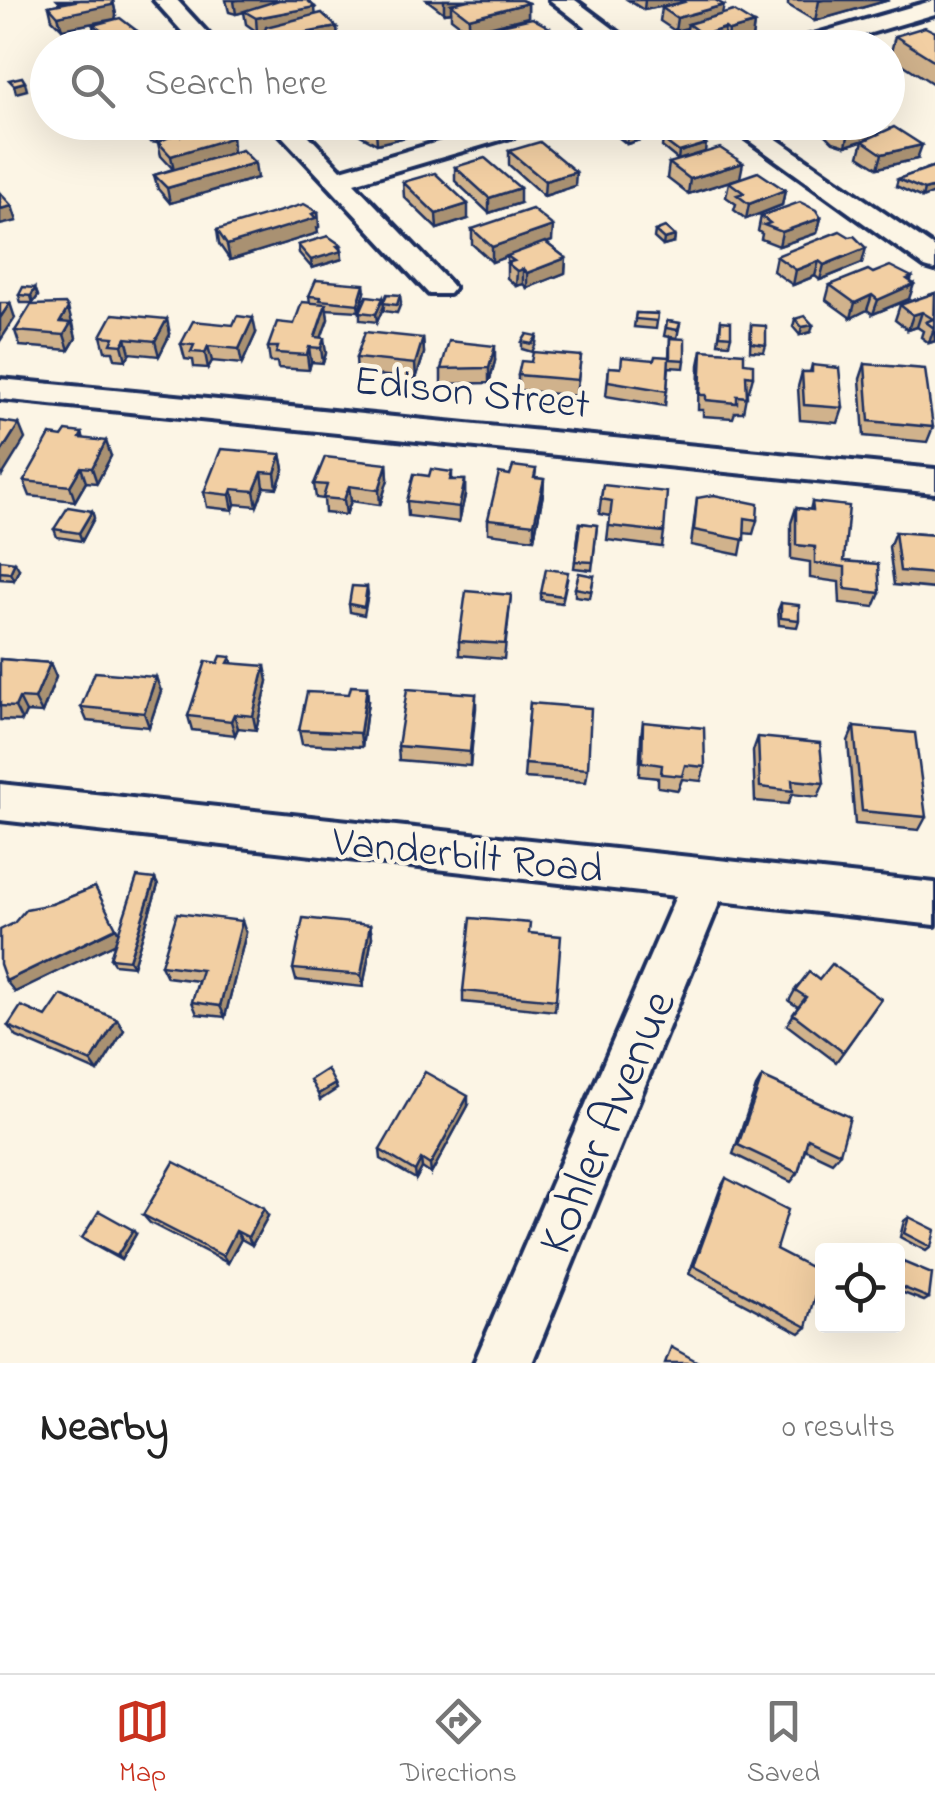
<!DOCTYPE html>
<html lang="en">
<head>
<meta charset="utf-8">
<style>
	body { margin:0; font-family:"Indie Flower",sans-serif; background:#f2f2f2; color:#222 }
	.controls { position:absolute; right:30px; bottom:30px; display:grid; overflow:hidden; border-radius:10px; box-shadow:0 10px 40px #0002 }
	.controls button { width:90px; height:90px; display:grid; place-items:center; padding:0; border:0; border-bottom:2px solid #e0e0e0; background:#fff; color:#222; font:50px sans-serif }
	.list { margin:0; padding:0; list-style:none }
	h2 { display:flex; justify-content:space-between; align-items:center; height:130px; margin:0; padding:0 40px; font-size:42px }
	h2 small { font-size:32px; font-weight:400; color:#767676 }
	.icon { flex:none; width:55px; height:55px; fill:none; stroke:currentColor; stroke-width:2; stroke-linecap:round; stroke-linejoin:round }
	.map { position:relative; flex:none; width:935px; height:1363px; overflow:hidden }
	.search { position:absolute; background:#fff; box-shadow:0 10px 40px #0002; left:30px; right:30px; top:30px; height:110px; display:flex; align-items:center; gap:25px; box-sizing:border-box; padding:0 35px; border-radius:55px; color:#767676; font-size:38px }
	.sheet { height:310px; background:#fff }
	nav { display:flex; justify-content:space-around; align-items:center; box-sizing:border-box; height:140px; border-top:2px solid #e0e0e0; background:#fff; font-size:28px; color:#767676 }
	nav a { display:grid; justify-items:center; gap:5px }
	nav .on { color:#c8321e }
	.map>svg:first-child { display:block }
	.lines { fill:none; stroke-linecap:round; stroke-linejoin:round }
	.minor-casing { stroke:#1b2f5e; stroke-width:8 }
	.minor { fill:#fcf5e5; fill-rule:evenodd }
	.wall { fill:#d0b28c; stroke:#1b2f5e; stroke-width:2.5 }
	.shaded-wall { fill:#a99172; stroke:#1b2f5e; stroke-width:2.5 }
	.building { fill:#f2cfa3; stroke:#1b2f5e; stroke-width:2.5 }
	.labels { text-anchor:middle; stroke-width:9; stroke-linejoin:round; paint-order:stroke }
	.street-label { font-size:42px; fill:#1b2f5e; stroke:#fcf5e5 }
	.near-street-label { font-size:50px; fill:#1b2f5e; stroke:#fcf5e5 }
</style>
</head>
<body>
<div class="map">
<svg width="935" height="1363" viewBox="0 0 935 1363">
	<rect width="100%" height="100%" fill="#fcf5e5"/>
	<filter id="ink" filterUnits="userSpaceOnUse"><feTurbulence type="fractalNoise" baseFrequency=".01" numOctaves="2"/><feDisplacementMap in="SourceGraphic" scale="20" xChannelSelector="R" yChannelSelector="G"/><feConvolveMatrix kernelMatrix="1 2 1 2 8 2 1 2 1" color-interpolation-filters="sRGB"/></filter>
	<g filter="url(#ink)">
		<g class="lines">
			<g class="minor-casing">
				<g id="minor">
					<polygon points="154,0 177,0 221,48 197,48"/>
					<polygon points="550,0 575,0 639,48 612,48"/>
					<polygon points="935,0 935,14 820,48 782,48 785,43"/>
					<polygon points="269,122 296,122 341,170 507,122 548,122 545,127 354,183 449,282 454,288 449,294 429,294"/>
					<polygon points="723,122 752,122 935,248 935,270 925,267"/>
					<polygon points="0,379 935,469 935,493 0,399"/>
					<polygon points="0,784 935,883 935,925 720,901 532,1363 474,1363 676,896 0,820"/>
				</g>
			</g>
			<use href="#minor" class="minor"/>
		</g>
		<g class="wall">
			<polygon points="57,0 111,0 113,1 116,15 115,19 62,29 52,19 49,6 69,2 68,1 59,2"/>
			<polygon points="226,0 307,0 316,15 337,27 338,41 304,48 271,48 266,45 265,31 257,32 246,24 244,12 236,14 229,12"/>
			<polygon points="427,0 521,0 528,3 528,17 469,32 451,18 451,12 444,13"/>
			<polygon points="628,0 715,0 722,15 754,24 752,38 727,45 723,42 699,48 686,38 687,28 675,31 660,21 662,8 680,3 644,10"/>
			<polygon points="788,0 889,0 815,21 788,5"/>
			<polygon points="93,25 139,38 113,44 94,32"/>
			<polygon points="501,25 550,28 550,34 570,38 570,43 573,45 573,48 510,48 510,45 515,43 501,32"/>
			<polygon points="935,32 935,85 890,56 895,36"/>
			<polygon points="138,122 215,122 215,125 180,136 234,145 232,145 233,153 257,178 170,203 158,189 154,175 173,169 161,156 158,143 150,142 139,130"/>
			<polygon points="359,122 439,122 439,129 377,144 360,135"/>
			<polygon points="604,122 672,122 671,130 627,144 604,126"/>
			<polygon points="820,122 880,122 877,135 917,159 878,168 859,156 863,141 870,138 846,146 833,142 819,128"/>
			<polygon points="663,140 705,152 678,160 662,147"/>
			<polygon points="509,151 575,186 544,196 509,165"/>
			<polygon points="669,163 740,178 688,194 667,178"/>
			<polygon points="455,167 520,203 489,213 455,181"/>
			<polygon points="932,167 922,198 896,186 898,179"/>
			<polygon points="403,182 468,219 437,229 404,197"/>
			<polygon points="729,182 785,190 782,205 746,219 734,210 736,204 726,197"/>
			<polygon points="318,212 319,227 317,228 318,233 230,260 219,244 217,230"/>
			<polygon points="761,216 821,218 817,233 779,246 761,239 762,234 758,231"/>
			<polygon points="472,229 552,241 546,243 566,258 565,273 527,288 523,284 516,286 507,278 507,256 492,262 472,244"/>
			<polygon points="655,231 675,236 674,243 663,246 654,238"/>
			<polygon points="298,245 341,245 342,259 312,268 299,253"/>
			<polygon points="776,256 862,263 820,280 815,276 793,285 773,271"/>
			<polygon points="873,273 909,299 873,314 867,310 851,318 826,300 830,285"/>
			<polygon points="35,288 38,296 33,303 21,303 19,295"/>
			<polygon points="365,292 359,311 326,309 328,319 321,337 326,353 323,363 311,362 309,370 278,368 277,362 270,362 268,347 294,324 310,303 309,296"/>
			<polygon points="935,293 935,341 929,343 921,337 923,331 917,327 908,330 895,320 900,305"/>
			<polygon points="400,295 401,303 397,313 384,311 383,306 377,322 360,320 360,312 383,298 384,302"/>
			<polygon points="636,313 658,314 656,329 634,327"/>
			<polygon points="795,319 811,332 800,335 793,327"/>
			<polygon points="667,321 680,323 677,338 664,336"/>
			<polygon points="721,321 731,336 729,344 718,343"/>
			<polygon points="73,323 76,338 69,350 20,346 15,331"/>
			<polygon points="751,325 766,345 764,352 750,351"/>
			<polygon points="256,333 242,364 212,361 208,368 194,367 193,360 185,359 181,344"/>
			<polygon points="170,334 159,356 130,353 126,360 115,359 113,351 105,351 101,336"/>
			<polygon points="537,336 536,344 532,352 522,349 522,342"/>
			<polygon points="423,338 424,353 416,379 357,373 356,358"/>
			<polygon points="670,338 685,360 684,368 669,367 665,406 606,396 609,367 620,368 669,357"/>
			<polygon points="702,350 744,363 753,376 749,391 747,391 743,412 735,412 733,418 703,416 703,410 698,410 699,365"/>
			<polygon points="581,356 576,396 518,390 518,375 531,362"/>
			<polygon points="495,361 489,383 441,384 441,369"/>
			<polygon points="865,364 933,427 927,442 864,436 860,379"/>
			<polygon points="812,365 843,408 838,423 800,420 798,387 802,372 810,372"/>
			<polygon points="82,433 84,439 111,456 97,483 86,482 75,501 30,496 24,481 62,437"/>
			<polygon points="281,454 284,469 277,488 264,487 257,506 235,504 233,510 207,507 204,492"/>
			<polygon points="387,464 388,479 380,505 351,501 346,515 325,513 324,499 316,498 314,484"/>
			<polygon points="536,469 535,478 544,479 543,494 534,539 488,533 488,519 510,475"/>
			<polygon points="452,472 452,480 465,480 465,495 459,522 408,516 407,501 429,476"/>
			<polygon points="603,485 664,532 662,547 607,540 610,516 599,514"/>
			<polygon points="697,498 757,520 753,534 744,533 740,555 691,545"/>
			<polygon points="812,502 844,561 880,593 874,607 840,603 839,582 810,578 810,562 791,559 791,523 796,508 810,510"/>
			<polygon points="92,511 94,518 82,541 57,537 54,529"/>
			<polygon points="580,523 597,525 592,570 574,568"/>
			<polygon points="895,532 935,535 935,589 894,585 889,547"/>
			<polygon points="0,561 19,569 14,580 0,579"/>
			<polygon points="594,576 590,598 575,596 575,588"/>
			<polygon points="567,580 562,603 541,600 541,593"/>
			<polygon points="367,587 368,594 364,615 350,612 349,604"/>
			<polygon points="511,595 504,659 459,655 459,641"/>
			<polygon points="781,603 799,620 797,627 779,625 778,610"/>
			<polygon points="231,657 232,663 268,681 256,730 238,728 235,735 192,730 188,716 218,663"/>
			<polygon points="0,659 50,663 56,677 42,713 26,712 22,721 0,720"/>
			<polygon points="367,687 368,701 362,747 302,744 299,730 349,694"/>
			<polygon points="161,691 149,727 87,721 81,707"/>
			<polygon points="476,694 470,766 399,760 398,746"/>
			<polygon points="530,703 588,769 586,782 524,778"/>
			<polygon points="643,722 705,767 701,781 682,779 678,790 658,787 658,778 639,776 641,736"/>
			<polygon points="854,727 926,817 919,830 855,824 848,741"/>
			<polygon points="758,737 824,783 818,797 792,794 788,804 755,801 753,751"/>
			<polygon points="158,885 133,966 114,964 110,958 115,943 15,992 52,904 95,887 118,934"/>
			<polygon points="370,925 372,937 363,987 296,980 293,969"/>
			<polygon points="246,933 225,1017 197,1014 192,1002 198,981 167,977 161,965"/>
			<polygon points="529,933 556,1000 555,1011 463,1002 463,991"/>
			<polygon points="819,980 881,999 836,1062 787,1025 798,1007 789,1001 795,990"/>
			<polygon points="46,1017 124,1030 98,1072 17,1037 8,1026"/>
			<polygon points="762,1077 840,1153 832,1162 805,1149 798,1173 791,1182 733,1154 756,1087"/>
			<polygon points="468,1106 431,1174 422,1168 416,1179 381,1159 380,1150"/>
			<polygon points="726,1178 776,1249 807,1327 800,1333 689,1274 721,1187"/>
			<polygon points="143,1215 268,1216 252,1245 241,1239 228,1263 150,1223"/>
			<polygon points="909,1217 931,1247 926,1251 900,1237 904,1221"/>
			<polygon points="136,1234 121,1260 86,1241 82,1238"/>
			<polygon points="903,1262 929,1298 924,1301 898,1291 898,1266"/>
		</g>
		<g class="shaded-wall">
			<polygon points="238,0 294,0 236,14 234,1"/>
			<polygon points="444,0 499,0 451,4 451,12 444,13"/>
			<polygon points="645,0 680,0 680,3 644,10"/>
			<polygon points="824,0 889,0 815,21 819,1"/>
			<polygon points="113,1 116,15 115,19 62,29 58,16"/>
			<polygon points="528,3 528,17 469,32 469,18"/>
			<polygon points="724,5 721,19 688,24 687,28 675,31 677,18"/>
			<polygon points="315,7 316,20 257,32 256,18"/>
			<polygon points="754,24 752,38 727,45 729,31"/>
			<polygon points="337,27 338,41 304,48 279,48 278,38"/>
			<polygon points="550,28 550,35 516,44 516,37"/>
			<polygon points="725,28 723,42 701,48 703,35"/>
			<polygon points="137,31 139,38 113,44 111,37"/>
			<polygon points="25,82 27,90 16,93 14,85"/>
			<polygon points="174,122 215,122 215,125 157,143 154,129"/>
			<polygon points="406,122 439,122 439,129 377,144 376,129"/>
			<polygon points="651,122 672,122 671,130 627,144 629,129"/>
			<polygon points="880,122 877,136 846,146 849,132"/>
			<polygon points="232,130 233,153 174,171 171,156"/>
			<polygon points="706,144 705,152 678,160 679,152"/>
			<polygon points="922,145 917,159 878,168 882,154"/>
			<polygon points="255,163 257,178 170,203 167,188"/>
			<polygon points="743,163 740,178 688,194 690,179"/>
			<polygon points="576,172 575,186 544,196 545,181"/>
			<polygon points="935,187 935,193 922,198 924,190"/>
			<polygon points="520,188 520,203 489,213 489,198"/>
			<polygon points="785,190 782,205 746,219 749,204"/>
			<polygon points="468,204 468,219 437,229 436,214"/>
			<polygon points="12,206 17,221 0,225 0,209"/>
			<polygon points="318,212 319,227 317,228 318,233 230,260 227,245"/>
			<polygon points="821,218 817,233 779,246 782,232"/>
			<polygon points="553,226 552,241 492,262 492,247"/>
			<polygon points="675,236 674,243 663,246 664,239"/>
			<polygon points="341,245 342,259 312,268 311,260"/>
			<polygon points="866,248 862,263 820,280 824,265"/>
			<polygon points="566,258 565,273 527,288 527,273"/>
			<polygon points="819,261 815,276 793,285 796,270"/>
			<polygon points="523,269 523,284 516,286 517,271"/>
			<polygon points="912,277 909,287 914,284 909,299 873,314 878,300"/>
			<polygon points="364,284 365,292 359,311 358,304"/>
			<polygon points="35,288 38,296 33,303 31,296"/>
			<polygon points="872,295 867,310 851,318 855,303"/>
			<polygon points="383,298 384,306 377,322 376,314"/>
			<polygon points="10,303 15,318 0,341 0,318"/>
			<polygon points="326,304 328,319 318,347 315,337"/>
			<polygon points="68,308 76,338 69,350 60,322"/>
			<polygon points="922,312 917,327 908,330 913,315"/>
			<polygon points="253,318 256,333 242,364 239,349"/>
			<polygon points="167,319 170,334 159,356 155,341"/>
			<polygon points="813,325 811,332 800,335 802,327"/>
			<polygon points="934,328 935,341 929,343"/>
			<polygon points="126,338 130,353 126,360 122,345"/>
			<polygon points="324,338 326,353 323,363 321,348"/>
			<polygon points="423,338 424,353 416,379 415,364"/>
			<polygon points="208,346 212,361 208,368 205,353"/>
			<polygon points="495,346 495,361 489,383 489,368"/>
			<polygon points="309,347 311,362 309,370 307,355"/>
			<polygon points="19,424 25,439 2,476 0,471 0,454"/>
			<polygon points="106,441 111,456 97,483 92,468"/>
			<polygon points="281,454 284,469 277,488 275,473"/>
			<polygon points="387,464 388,479 380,505 379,490"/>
			<polygon points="81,467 86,482 75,501 70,486"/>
			<polygon points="262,472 264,487 257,506 254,491"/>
			<polygon points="544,479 543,494 534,539 534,524"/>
			<polygon points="465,480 465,495 459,522 459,507"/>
			<polygon points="349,486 351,501 346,515 344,500"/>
			<polygon points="232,489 235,504 233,510 230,495"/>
			<polygon points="92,511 94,518 82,541 79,533"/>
			<polygon points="15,562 19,569 14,580 10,573"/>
			<polygon points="50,663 56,677 42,713 35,699"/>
			<polygon points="265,666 268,681 256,730 253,716"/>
			<polygon points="156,677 161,691 149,727 144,713"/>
			<polygon points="367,687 368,701 362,747 360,733"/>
			<polygon points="476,694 476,708 470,766 470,752"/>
			<polygon points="19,698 26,712 22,721 15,707"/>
			<polygon points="234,714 238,728 235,735 231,721"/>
			<polygon points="155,879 158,885 133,966 129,960"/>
			<polygon points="242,921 246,933 225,1017 220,1006"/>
			<polygon points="370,925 372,937 363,987 361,975"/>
			<polygon points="116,928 122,940 15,992 6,981"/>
			<polygon points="117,1019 124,1030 98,1072 91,1062"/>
			<polygon points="335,1084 337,1089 320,1100 318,1094"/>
			<polygon points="468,1096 468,1106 431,1174 430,1165"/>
			<polygon points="421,1159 422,1168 416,1179 415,1171"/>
			<polygon points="264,1208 268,1216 252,1245 248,1237"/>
			<polygon points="133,1230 136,1234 121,1260 117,1256"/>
			<polygon points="236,1231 241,1239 228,1263 223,1256"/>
		</g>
		<g class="building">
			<polygon points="80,0 111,0 113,1 112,5 58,16 49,6"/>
			<polygon points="279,0 307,0 315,7 256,18 244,11"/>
			<polygon points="468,0 521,0 528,3 469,18 451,4"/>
			<polygon points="681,0 715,0 724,5 677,18 662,8 684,2"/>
			<polygon points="733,11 754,24 729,31 725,28 703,35 688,24"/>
			<polygon points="322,13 337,27 278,38 265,31 266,27"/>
			<polygon points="120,18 137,31 111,37 93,25"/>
			<polygon points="532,18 550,28 516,37 501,25"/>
			<polygon points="925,27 935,32 935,61 895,36"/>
			<polygon points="562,31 570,38 565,39 573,45 565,48 514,48 510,45"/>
			<polygon points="22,77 25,82 14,85 9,80"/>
			<polygon points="142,122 174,122 154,129 147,127"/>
			<polygon points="363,122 406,122 376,129"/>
			<polygon points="620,122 651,122 629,129"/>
			<polygon points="831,122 878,122 849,132 836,128"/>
			<polygon points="224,124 232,130 225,132 231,138 171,156 158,142 178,133 181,136"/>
			<polygon points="894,127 922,145 882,154 863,141"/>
			<polygon points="690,132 706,144 679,152 663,140"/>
			<polygon points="540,142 576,172 545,181 509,151"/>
			<polygon points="720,148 743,163 690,179 669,163"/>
			<polygon points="242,150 255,163 167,188 154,175"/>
			<polygon points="485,158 520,188 489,198 455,167"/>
			<polygon points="932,167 935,169 935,187 924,190 898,179"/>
			<polygon points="758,172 785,190 749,204 737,195 744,193 729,182"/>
			<polygon points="435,173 468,204 436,214 403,182"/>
			<polygon points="0,193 12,206 0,209"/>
			<polygon points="800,202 816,210 821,218 782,232 764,225 770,223 761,216"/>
			<polygon points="304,204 318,212 312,214 316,218 227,245 217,230"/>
			<polygon points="532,209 553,226 492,247 472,229"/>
			<polygon points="665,227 675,236 664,239 655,231"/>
			<polygon points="840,231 850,237 854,236 866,248 824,265 819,261 796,270 776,256"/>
			<polygon points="328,236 341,245 337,246 342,251 311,260 298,245"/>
			<polygon points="545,242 566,258 527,273 523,269 517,271 507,263 514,261 507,256"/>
			<polygon points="890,266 912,277 907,279 914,284 878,300 872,295 855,303 830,285 868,270 873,273"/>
			<polygon points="316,280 364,284 358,304 320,300 321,297 309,296"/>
			<polygon points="23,287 35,288 31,296 19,295"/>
			<polygon points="935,293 934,328 926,322 933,319 922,312 913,315 900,305"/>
			<polygon points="387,294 400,295 397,305 383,303"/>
			<polygon points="367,296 383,298 376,314 360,312"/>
			<polygon points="302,302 326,304 315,337 324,338 321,348 309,347 307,355 276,353 278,347 268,347 277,322 294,324"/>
			<polygon points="0,303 10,303 0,318"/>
			<polygon points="65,304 68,308 60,322 71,323 64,335 15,331 31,305"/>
			<polygon points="636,313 658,314 657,321 635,319"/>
			<polygon points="113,314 167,319 155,341 126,338 122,345 111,344 114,337 101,336"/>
			<polygon points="237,316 253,318 239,349 208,346 205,353 191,352 194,345 181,344 193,321 233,325"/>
			<polygon points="805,316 813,325 802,327 795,319"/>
			<polygon points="667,321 680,323 678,330 666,328"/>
			<polygon points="721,321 731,322 731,336 720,335"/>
			<polygon points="751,325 766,326 766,345 751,343"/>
			<polygon points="365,332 423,338 415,364 356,358"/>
			<polygon points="527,334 537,336 532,344 522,342"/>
			<polygon points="670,338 685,339 685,360 670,359"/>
			<polygon points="449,341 495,346 489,368 441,369"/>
			<polygon points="702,350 744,353 744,363 753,364 753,376 746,375 747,397 737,396 737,403 706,400 706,395 700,395"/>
			<polygon points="533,352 581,356 578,380 518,375 521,361 531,362"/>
			<polygon points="655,356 669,357 667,391 608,381 609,367 621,368 622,357 654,360"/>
			<polygon points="865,364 925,369 933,427 869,421"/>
			<polygon points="812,365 839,368 843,408 804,405 802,372 812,372"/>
			<polygon points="0,421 19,424 0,454"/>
			<polygon points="66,431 82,433 80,438 106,441 92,468 81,467 70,486 24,481 50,435 62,437"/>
			<polygon points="221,449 281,454 275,473 262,472 254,491 232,489 230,495 204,492"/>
			<polygon points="325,457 387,464 379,490 349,486 344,500 323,498 327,485 314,484"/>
			<polygon points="513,466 536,469 534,478 544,479 534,524 488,519 499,473 510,475"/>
			<polygon points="431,469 452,472 450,480 465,480 459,507 407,501 414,474 429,476"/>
			<polygon points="603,485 667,492 664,532 609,526 612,501 601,499"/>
			<polygon points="714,495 758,504 757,520 745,518 744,540 694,530 697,498"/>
			<polygon points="812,502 849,506 844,561 878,564 880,593 845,589 845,567 815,563 815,547 796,545 796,508 813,510"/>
			<polygon points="68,507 92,511 79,533 54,529"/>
			<polygon points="580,523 597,525 593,562 575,561"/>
			<polygon points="895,532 935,535 935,574 900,571"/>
			<polygon points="0,560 15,562 10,573 0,572"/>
			<polygon points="546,569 568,572 563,596 541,593"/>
			<polygon points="579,573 594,576 591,591 575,588"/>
			<polygon points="352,586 367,587 364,607 349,604"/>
			<polygon points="466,591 511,595 505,644 459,641"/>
			<polygon points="781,603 799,605 799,620 781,618"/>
			<polygon points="221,656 231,657 228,663 265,666 253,716 234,714 231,721 188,716 206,661 218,663"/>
			<polygon points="0,659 50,663 35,699 19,698 15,707 0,706"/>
			<polygon points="95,672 156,677 144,713 81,707"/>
			<polygon points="351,686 367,687 360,733 299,730 307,692 349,694"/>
			<polygon points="407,689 476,694 470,752 398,746"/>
			<polygon points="530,703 591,708 588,769 525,764"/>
			<polygon points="643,722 704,728 705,767 685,765 682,776 661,774 662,765 642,762"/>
			<polygon points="854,727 915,733 926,817 862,811"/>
			<polygon points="758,737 820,743 824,783 792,780 793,791 760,787"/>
			<polygon points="137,877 155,879 129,960 110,958"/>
			<polygon points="95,887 116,928 6,981 0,964 0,930 14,923 26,909 52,904"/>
			<polygon points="177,913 242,921 220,1006 192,1002 202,970 161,965"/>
			<polygon points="303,918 370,925 361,975 293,969"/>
			<polygon points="471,918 530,923 529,933 561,936 556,1000 463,991"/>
			<polygon points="832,964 881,999 843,1052 793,1014 806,997 795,990 809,972 819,980"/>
			<polygon points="61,995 117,1019 91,1062 8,1026 21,1006 46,1017"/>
			<polygon points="327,1069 335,1084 318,1094 310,1080"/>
			<polygon points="425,1072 468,1096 430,1165 421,1159 415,1171 380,1150"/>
			<polygon points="762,1077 850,1117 840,1153 808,1138 798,1173 738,1145"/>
			<polygon points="174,1162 264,1208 248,1237 236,1231 223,1256 143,1215"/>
			<polygon points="726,1178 788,1210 776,1249 822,1273 807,1327 694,1266"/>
			<polygon points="99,1211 133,1230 117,1256 82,1238"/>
			<polygon points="909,1217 935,1230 931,1247 904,1233"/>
			<polygon points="903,1262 932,1274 929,1298 899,1286"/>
			<polygon points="671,1347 700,1363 665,1363"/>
		</g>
	</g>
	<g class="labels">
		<g class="street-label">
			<text transform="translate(472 390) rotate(6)" y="15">Edison Street</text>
			<text transform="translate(468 853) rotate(6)" y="15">Vanderbilt Road</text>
		</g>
		<g class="near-street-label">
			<text transform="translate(604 1121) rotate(-67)" y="18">Kohler Avenue</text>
		</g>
	</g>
</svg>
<div class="controls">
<button><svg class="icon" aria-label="locate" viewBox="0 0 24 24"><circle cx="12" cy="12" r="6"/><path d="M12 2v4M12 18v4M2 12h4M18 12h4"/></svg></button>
</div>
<div class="search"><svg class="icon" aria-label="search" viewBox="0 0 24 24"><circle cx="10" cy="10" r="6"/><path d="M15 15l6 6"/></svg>Search here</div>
</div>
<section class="sheet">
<h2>Nearby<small>0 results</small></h2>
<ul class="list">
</ul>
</section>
<nav>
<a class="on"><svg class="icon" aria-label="map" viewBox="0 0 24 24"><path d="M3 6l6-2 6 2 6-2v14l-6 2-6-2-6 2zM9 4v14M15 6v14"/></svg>Map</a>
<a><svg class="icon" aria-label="directions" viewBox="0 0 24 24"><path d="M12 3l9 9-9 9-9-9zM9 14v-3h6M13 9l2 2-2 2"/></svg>Directions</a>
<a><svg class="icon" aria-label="saved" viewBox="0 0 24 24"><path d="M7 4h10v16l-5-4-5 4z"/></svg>Saved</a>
</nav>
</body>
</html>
